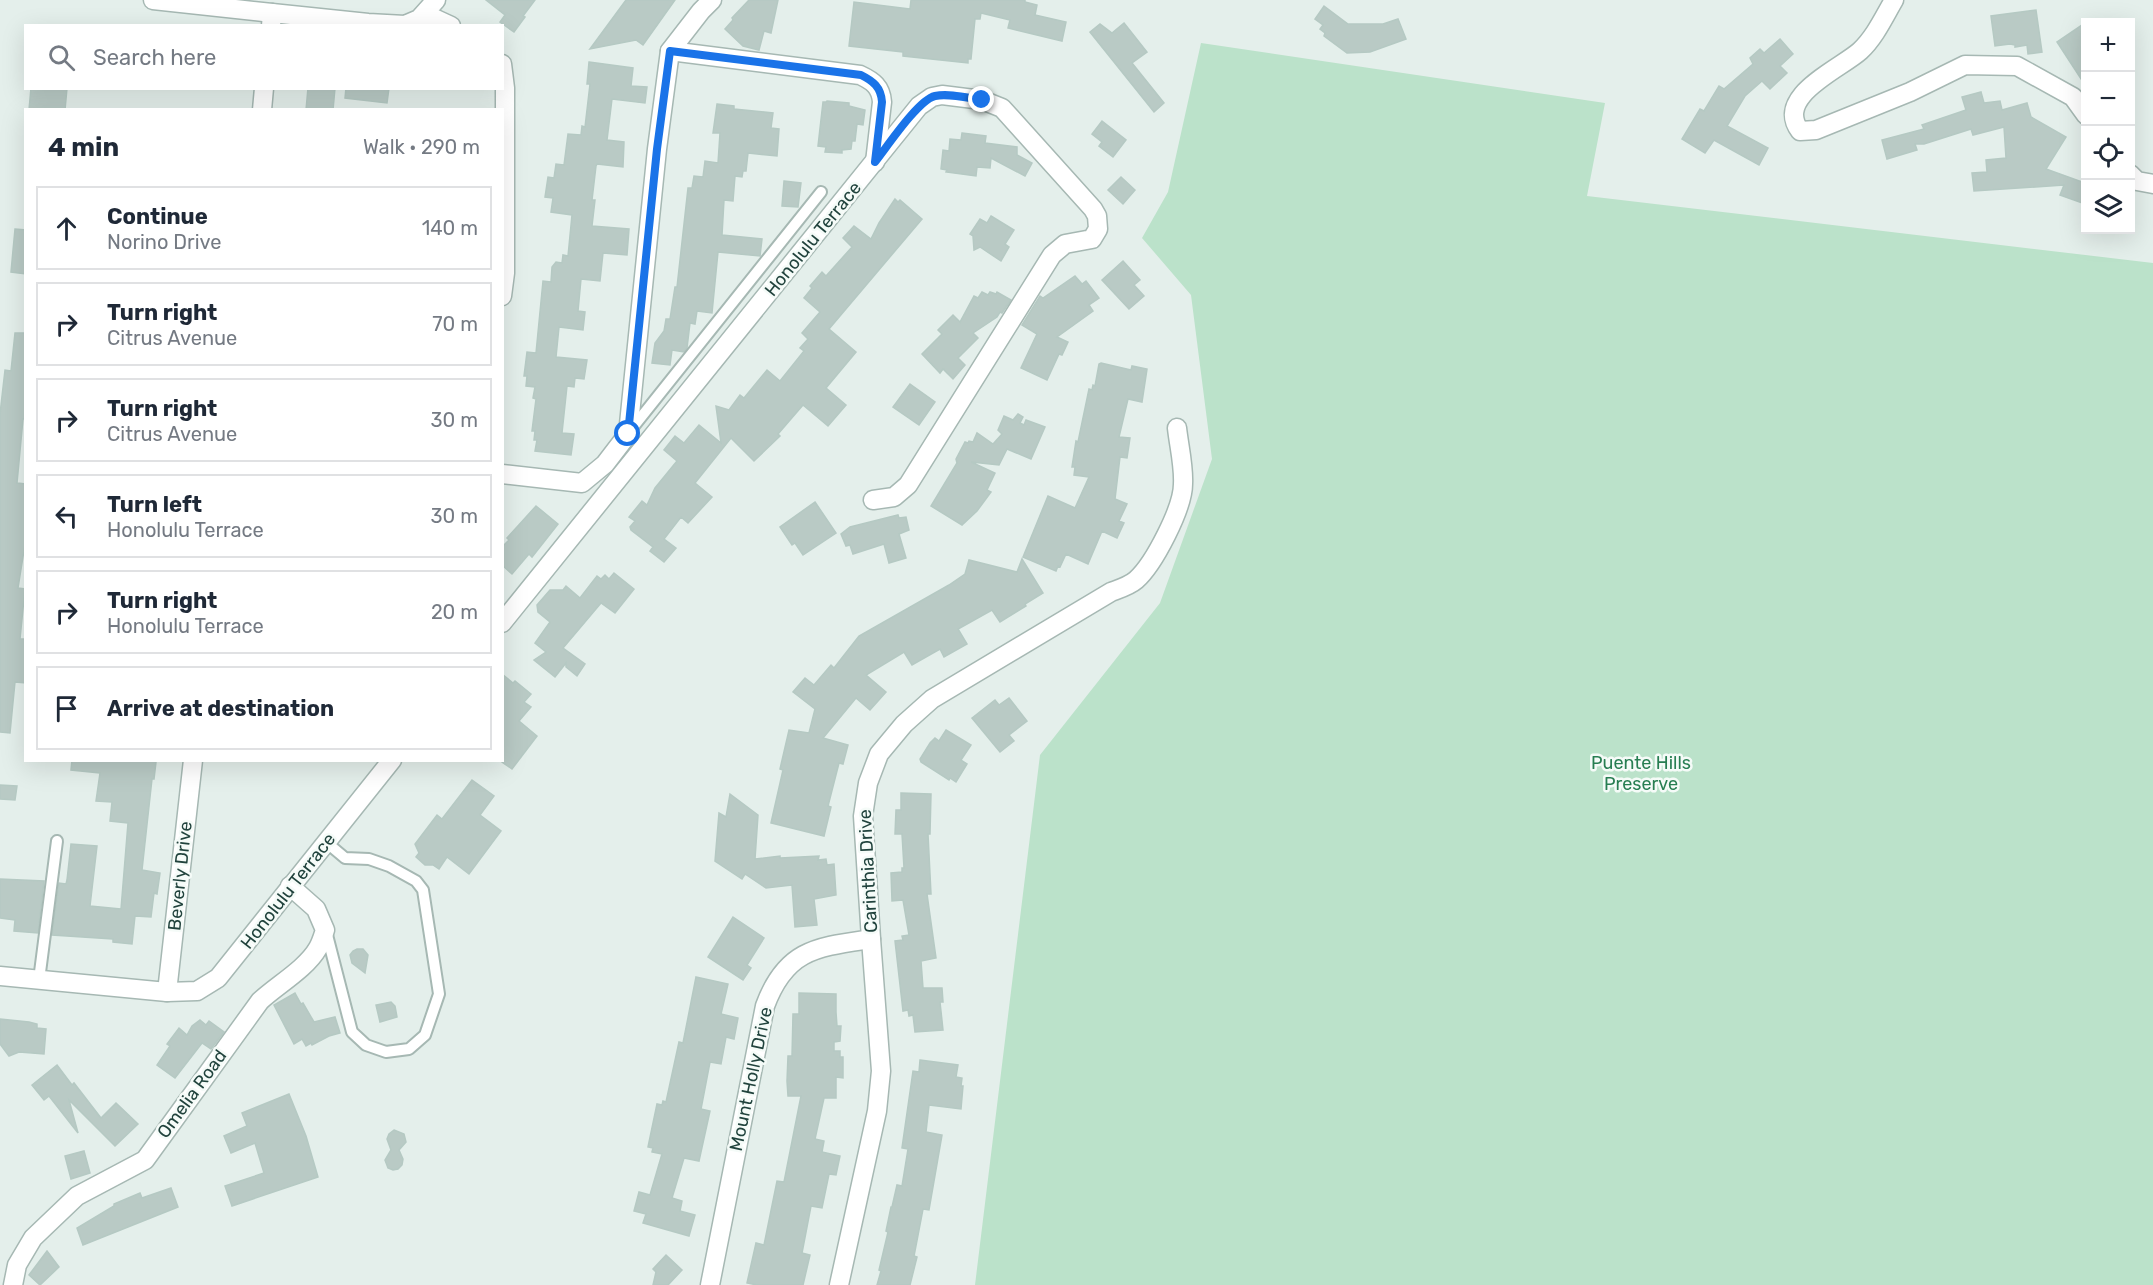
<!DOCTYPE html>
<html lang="en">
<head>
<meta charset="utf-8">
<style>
	body { margin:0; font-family:Rubik,sans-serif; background:#f6f6f7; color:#1f2937 }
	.controls { position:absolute; right:18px; top:18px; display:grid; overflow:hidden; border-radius:0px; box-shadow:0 6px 24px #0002 }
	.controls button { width:54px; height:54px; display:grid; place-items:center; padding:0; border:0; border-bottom:2px solid #e0e1e3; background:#fff; color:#1f2937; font:30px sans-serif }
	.stop { position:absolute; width:18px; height:18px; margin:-14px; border:4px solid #1a73e8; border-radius:50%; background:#fff }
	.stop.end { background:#1a73e8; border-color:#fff; box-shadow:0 2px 6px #0008 }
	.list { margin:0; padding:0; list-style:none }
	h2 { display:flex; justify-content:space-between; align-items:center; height:78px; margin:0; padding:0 24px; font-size:26px }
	h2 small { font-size:20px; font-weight:400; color:#747a83 }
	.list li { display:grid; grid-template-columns:39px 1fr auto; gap:18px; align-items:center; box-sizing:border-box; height:84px; margin:0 12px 12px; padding:0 12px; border:2px solid #e0e1e3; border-radius:0px }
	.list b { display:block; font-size:22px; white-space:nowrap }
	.list p { margin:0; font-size:20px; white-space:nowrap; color:#747a83 }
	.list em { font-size:20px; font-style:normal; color:#747a83 }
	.icon { flex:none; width:33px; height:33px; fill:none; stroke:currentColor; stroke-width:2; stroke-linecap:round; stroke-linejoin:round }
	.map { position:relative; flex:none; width:2153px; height:1285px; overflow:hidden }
	.search { position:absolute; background:#fff; box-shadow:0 6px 24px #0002; left:24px; top:24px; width:480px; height:66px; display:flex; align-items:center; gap:15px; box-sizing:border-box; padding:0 21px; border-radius:0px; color:#747a83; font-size:22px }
	.panel { position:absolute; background:#fff; box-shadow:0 6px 24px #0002; left:24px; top:108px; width:480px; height:654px; border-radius:0px }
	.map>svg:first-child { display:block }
	.green { fill:#bbe2ca }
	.building { fill:#b9cac5; stroke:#b5c9c3; stroke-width:1.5 }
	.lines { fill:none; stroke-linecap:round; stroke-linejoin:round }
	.service-casing { stroke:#a6b8b3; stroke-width:14 }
	.minor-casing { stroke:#a6b8b3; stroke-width:21 }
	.tertiary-casing { stroke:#a6b8b3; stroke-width:21 }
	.service { stroke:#fff; stroke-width:10 }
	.minor { stroke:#fff; stroke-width:18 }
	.tertiary { stroke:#fff; stroke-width:18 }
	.route { stroke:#1a73e8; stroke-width:8 }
	.labels { text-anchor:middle; stroke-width:5; stroke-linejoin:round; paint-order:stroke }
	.street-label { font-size:18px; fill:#21433d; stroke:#f5fbf8 }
	.park-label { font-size:18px; fill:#277e52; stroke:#f5fbf8 }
</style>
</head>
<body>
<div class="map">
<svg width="2153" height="1285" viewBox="0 0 2153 1285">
	<rect width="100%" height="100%" fill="#e4efeb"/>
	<polygon class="green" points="1201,43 1605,103 1587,196 2153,263 2153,1285 975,1285 1040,755 1160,603 1212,459 1191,295 1142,238 1168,192"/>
	<g class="building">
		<polygon points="486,0 535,0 523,16 525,17 514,32 500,22 505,15"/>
		<polygon points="626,0 675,0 643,45 636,40 590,49"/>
		<polygon points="749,0 778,0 771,33 764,31 759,50 743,46 725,29 733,20 732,18"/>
		<polygon points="911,0 1025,0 1025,2 1037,5 1035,15 1066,22 1062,41 1008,28 1010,20 981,13 980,19 975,19 971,59 968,59 968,63 903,56 903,52 849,46 854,2 910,9"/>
		<polygon points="1324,6 1348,24 1383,24 1398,19 1406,39 1370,52 1347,53 1324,36 1325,33 1320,29 1323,25 1315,19"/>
		<polygon points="2036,10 2042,52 2028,54 2027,45 2015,47 2015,45 2010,44 1995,46 1991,16"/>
		<polygon points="1124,23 1147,52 1132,63 1164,103 1154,112 1090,32 1100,24 1112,33"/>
		<polygon points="2085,23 2085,85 2057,42"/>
		<polygon points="1780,39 1793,54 1780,66 1787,73 1770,89 1762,81 1745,96 1727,126 1768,148 1759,165 1714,140 1705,153 1682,139 1700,109 1704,111 1719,86 1724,89 1753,64 1750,58 1760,49 1764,53"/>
		<polygon points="589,62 633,68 631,86 647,87 645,103 612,99 607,140 624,142 623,167 597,164 596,166 592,200 595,200 592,226 629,229 627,255 603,253 600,281 581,279 578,311 585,312 583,330 559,327 556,357 587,360 584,379 575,378 574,387 567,386 562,433 574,434 571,455 535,451 537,440 534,440 535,431 532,431 536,399 533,398 535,387 526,386 527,376 524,376 527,352 536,353 543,281 551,282 552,267 556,262 562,263 563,255 568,256 572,215 551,212 553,198 545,197 548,177 554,178 556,164 564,165 568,134 581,135 582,126 585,127 590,84 587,84"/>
		<polygon points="31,88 67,88 65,110 29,110"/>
		<polygon points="308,88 335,88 333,110 306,110"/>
		<polygon points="346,88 389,88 387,103 345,98"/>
		<polygon points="1981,92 1984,103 2000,101 2002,110 2027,103 2031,117 2066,137 2046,169 2085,183 2085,204 2060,195 2064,185 1974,191 1972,173 1987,172 1986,160 2006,158 2004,127 1973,135 1971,129 1924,144 1915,144 1917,150 1887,159 1882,140 1924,129 1922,125 1966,110 1962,97"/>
		<polygon points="827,101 849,103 849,106 865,110 863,125 857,124 855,141 852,141 851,149 842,150 842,153 825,152 826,147 818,146 823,102 826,102"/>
		<polygon points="717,104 734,106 734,109 773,113 771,128 779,129 777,156 748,153 746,171 743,171 742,177 735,176 733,201 724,200 722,235 762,239 760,256 718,252 712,313 697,311 695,324 690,323 687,348 684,352 672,350 670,365 652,363 655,343 664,331 666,319 670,319 675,287 677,287 688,188 692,188 694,176 703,177 705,161 718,163 720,133 713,133"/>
		<polygon points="1102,121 1126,140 1113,157 1099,146 1102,142 1092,134"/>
		<polygon points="962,133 986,136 985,143 1017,147 1017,155 1032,163 1025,176 991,158 990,168 977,167 976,176 946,172 947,170 941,169 943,150 949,151 950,139 961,140"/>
		<polygon points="1121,177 1135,190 1123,204 1108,190"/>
		<polygon points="784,181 801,183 798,207 782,206"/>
		<polygon points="895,199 898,202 900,200 922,219 829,329 856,352 826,388 846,405 828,426 803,405 778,434 780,436 754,461 731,438 695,483 712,497 688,523 681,517 664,539 676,548 664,562 650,551 653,547 631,530 630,527 635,521 629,517 642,501 647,505 655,488 677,461 664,450 675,436 684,443 699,425 721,443 716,406 729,410 740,395 744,398 767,370 780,381 804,351 800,348 808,339 802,333 820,312 804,298 812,288 810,286 822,272 826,276 852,247 843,238 854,226 871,239 879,223"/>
		<polygon points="991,216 1014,230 1005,244 1009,247 1001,261 980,247 974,250 973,236 970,234 980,219 987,223"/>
		<polygon points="15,229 26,230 26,274 11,272"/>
		<polygon points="1123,261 1140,280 1134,285 1144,296 1129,309 1102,280"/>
		<polygon points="1075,276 1082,284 1086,281 1099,298 1089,305 1093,311 1057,337 1068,342 1062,355 1059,354 1047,380 1021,368 1037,334 1022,325 1040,296 1043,298"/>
		<polygon points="982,292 988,295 990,292 996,294 997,292 1011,300 1002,313 1000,312 997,317 973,333 978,338 958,358 965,365 953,379 943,369 940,373 922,354 942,334 938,330 953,315 960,322 974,296 978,298"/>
		<polygon points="15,333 26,333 26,419 23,419 17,483 26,484 26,538 18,588 25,589 20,639 26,639 26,683 15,682 10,733 0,732 0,414 5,370 11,371"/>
		<polygon points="1101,363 1131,370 1132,366 1147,369 1142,402 1128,399 1119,437 1130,438 1127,458 1120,457 1115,499 1127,504 1119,521 1124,523 1117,538 1102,531 1088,564 1066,554 1060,567 1058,566 1056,571 1023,557 1048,496 1075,508 1089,477 1074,475 1075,467 1072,467 1076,441 1078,442 1089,389 1092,390 1093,385 1095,386 1099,364"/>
		<polygon points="910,384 935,402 919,425 893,407"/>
		<polygon points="1018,414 1023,417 1020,423 1024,425 1026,420 1045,427 1031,459 1007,449 999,465 971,462 995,473 987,490 991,492 977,511 962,525 931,506 957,463 956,459 965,442 968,443 969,441 973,442 977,433 993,444 1002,434 998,430 1004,416 1013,420"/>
		<polygon points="815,502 836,533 803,555 795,543 792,545 780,527"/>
		<polygon points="536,506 558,524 532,557 529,554 512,574 502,565 502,547 509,540 507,538"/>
		<polygon points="898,515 899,518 906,517 909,530 899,534 906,558 889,563 884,544 853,554 850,545 846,546 841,534 850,527"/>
		<polygon points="1022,559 1043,593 1025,604 1026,606 1000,622 992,610 958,629 967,644 944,657 940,649 912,665 904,652 866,675 886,692 870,710 856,698 823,738 848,745 843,764 839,763 828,806 831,807 824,836 771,823 783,770 780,769 789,730 809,733 815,709 793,692 805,678 814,685 831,665 834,668 859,636 949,585 965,574 969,560 1017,572"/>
		<polygon points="614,573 634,589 615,613 601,603 563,648 585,664 577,676 566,667 566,663 555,677 534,660 546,652 535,643 550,622 538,612 537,605 550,590 563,590 566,586 580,598 597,576 601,579 605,575 609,579"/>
		<polygon points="502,674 513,683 515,681 531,694 524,702 531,707 519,721 537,736 512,769 502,762"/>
		<polygon points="1009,698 1027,721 1009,735 1014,741 1000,752 972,718 995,700 999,705"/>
		<polygon points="946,730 971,745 961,760 967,764 956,782 950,778 949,780 921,762 920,759 930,743 935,738 939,741"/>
		<polygon points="72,760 152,760 156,762 154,779 152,779 142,870 160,873 157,894 154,893 151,917 135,916 132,944 113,942 113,939 52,935 59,883 66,884 67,880 71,844 97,846 90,906 121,909 128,823 110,821 112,802 96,801 100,773 71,770"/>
		<polygon points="472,780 494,796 480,815 501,831 469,874 447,857 439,869 433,865 425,865 416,857 419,853 415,844 437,815 442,819"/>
		<polygon points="0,785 17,786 15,800 0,799"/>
		<polygon points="901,793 931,794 930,834 928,834 931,894 927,894 936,958 921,961 923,988 942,988 943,1002 940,1002 943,1030 915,1032 913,1015 909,1016 908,1010 903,1011 895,941 903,940 902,936 909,935 903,900 892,901 891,873 902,872 902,868 904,868 902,834 895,834 896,810 901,810"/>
		<polygon points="730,794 758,815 755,859 780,856 780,858 819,856 818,860 826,859 827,865 834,864 836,895 814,899 817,925 795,927 792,885 766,888 745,874 742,879 715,861 719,813 726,817"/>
		<polygon points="0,879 44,881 38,933 14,931 15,920 0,918"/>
		<polygon points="733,917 764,938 747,965 751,968 743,980 708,957"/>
		<polygon points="357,949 363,949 368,955 365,973 352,963 350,955 353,951"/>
		<polygon points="696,977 728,984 721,1014 738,1018 734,1039 726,1037 721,1064 710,1062 701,1109 710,1111 699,1161 684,1158 672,1198 682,1201 680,1211 695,1215 689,1236 643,1223 646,1214 634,1211 639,1192 650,1195 662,1154 652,1152 653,1148 648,1147 657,1104 662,1105 663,1101 666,1102 679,1042 683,1043"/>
		<polygon points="295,993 301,1004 303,1003 314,1022 335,1017 340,1033 329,1036 312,1045 311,1043 306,1046 302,1039 294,1044 274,1005"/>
		<polygon points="799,993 836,994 836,1012 837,1026 841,1026 840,1041 834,1042 834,1051 840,1051 840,1057 843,1057 843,1078 836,1077 836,1098 824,1098 815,1139 824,1141 822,1152 840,1156 836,1175 829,1174 822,1208 811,1206 802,1253 810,1255 803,1285 757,1285 747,1283 756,1243 764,1245 777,1181 784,1182 801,1096 788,1096 787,1081 788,1056 792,1056 793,1014 799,1014"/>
		<polygon points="391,1002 395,1006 397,1017 380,1022 376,1005"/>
		<polygon points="0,1019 29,1022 37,1024 37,1028 46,1029 44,1054 19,1052 9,1056 0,1044"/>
		<polygon points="200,1020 206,1025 209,1021 224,1032 211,1049 202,1043 175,1078 157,1065 170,1046 167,1044 179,1028 187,1035 192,1026"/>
		<polygon points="920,1060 958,1065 956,1077 962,1078 961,1086 963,1086 961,1109 929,1105 926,1132 942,1135 929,1210 923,1209 914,1256 917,1257 910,1285 877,1285 881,1271 879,1270 888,1232 886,1231 891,1207 892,1207 897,1185 902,1186 908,1149 902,1148 913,1071 919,1072"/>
		<polygon points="57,1065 72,1085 74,1083 101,1118 116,1103 138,1124 115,1146 69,1100 78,1133 49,1096 44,1100 32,1085"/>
		<polygon points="289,1094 306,1136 318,1177 232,1206 225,1186 264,1173 255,1143 231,1153 224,1136 247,1126 242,1113"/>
		<polygon points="394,1130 404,1134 406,1142 399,1150 403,1159 402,1165 398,1169 393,1170 388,1168 385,1160 391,1150 387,1139 389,1134"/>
		<polygon points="84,1151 90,1173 71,1179 65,1156"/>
		<polygon points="171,1188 178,1207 83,1245 77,1228 114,1206 114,1204 140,1193 142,1198"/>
		<polygon points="47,1251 59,1267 40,1285 29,1275"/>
		<polygon points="666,1255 682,1270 668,1285 653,1285 656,1272 653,1269"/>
	</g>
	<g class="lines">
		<g class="service-casing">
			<g id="service">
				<polyline points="630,431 821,192"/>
				<polyline points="326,931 352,1032 366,1045 386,1052 409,1049 425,1035 439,994 423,890 416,881 389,866 369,859 345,858 326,842"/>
				<polyline points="39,980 57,841"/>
			</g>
		</g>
		<g class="minor-casing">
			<g id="minor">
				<polyline points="153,0 272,13"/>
				<path d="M1894,0C1884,17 1875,37 1860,51C1840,69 1774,96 1800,131L1816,130L1910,92L1965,65L2017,66L2073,97L2086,115"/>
				<polyline points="425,14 451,26"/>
				<path d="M670,51L860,75C873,81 881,87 882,102L875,162"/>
				<polyline points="502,64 505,88 505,273 502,296"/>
				<polyline points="2130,174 2137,181 2153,184"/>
				<polyline points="502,474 582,483 605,464 628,434 657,149 670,51 701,11 712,0"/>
				<polyline points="502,623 919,106 932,97 942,95 982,100 1002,108 1093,209 1097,216 1098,229 1092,239 1065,244 1052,255 908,485 894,497 873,500"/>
				<polyline points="167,992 197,991 218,978 392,760"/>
				<path d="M13,1285L17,1265L33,1238L77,1196L145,1160L260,1001C277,985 306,969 318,948C321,943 323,936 325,930L316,909L290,886"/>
				<path d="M710,1285L765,1006C786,949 817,947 871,939L863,816L868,783L879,754L904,724L932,699L1111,592C1119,589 1129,586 1136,580C1154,564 1183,508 1183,484C1184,466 1179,446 1177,428"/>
			</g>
		</g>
		<g class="tertiary-casing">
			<g id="tertiary">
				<polyline points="271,26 272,13 368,23 405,25 419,19 436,0"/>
				<polyline points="262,110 264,88"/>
				<polyline points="0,976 167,992 193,760"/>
				<polyline points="839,1285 877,1111 881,1071 871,939"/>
			</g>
		</g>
		<use href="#service" class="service"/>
		<use href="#minor" class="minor"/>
		<use href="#tertiary" class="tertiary"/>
	</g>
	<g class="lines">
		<path class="route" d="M628,434L657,149L670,51L861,75C873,81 881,87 882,102L875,162C887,147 918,100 935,96C949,93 968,98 982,100"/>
	</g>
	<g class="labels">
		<g class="street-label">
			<text transform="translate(813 239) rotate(-51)" y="6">Honolulu Terrace</text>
			<text transform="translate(868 871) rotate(-93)" y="6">Carinthia Drive</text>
			<text transform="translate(180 876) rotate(-84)" y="6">Beverly Drive</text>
			<text transform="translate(288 891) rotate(-52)" y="6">Honolulu Terrace</text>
			<text transform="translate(751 1079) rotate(-78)" y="6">Mount Holly Drive</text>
			<text transform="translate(192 1094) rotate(-54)" y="6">Omelia Road</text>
		</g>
		<g class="park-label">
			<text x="1641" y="769">Puente Hills<tspan x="1641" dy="21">Preserve</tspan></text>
		</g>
	</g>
</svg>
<div class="controls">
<button>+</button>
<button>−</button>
<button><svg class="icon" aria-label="locate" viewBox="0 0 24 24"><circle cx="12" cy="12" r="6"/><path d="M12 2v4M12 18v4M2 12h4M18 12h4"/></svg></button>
<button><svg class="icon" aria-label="layers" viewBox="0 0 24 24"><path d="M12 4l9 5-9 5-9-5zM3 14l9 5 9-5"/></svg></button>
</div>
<div class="stop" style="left:628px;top:434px"></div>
<div class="stop end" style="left:982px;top:100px"></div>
<div class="search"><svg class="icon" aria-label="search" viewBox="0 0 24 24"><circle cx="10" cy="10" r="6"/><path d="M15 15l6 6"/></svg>Search here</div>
<section class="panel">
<h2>4 min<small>Walk · 290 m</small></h2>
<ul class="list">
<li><svg class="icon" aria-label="ahead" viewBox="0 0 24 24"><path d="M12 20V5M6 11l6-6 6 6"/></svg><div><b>Continue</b><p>Norino Drive</p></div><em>140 m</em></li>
<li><svg class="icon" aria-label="right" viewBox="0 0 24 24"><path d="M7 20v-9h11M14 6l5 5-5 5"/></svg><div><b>Turn right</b><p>Citrus Avenue</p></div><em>70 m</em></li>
<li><svg class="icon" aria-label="right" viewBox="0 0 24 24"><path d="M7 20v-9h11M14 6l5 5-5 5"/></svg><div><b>Turn right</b><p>Citrus Avenue</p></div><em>30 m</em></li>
<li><svg class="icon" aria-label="left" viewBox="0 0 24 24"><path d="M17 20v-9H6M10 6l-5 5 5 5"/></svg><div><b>Turn left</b><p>Honolulu Terrace</p></div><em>30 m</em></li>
<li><svg class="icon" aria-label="right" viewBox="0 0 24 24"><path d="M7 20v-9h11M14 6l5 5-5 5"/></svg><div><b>Turn right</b><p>Honolulu Terrace</p></div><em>20 m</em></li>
<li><svg class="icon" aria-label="arrive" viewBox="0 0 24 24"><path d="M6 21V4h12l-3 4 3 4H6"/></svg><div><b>Arrive at destination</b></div></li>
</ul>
</section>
</div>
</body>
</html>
